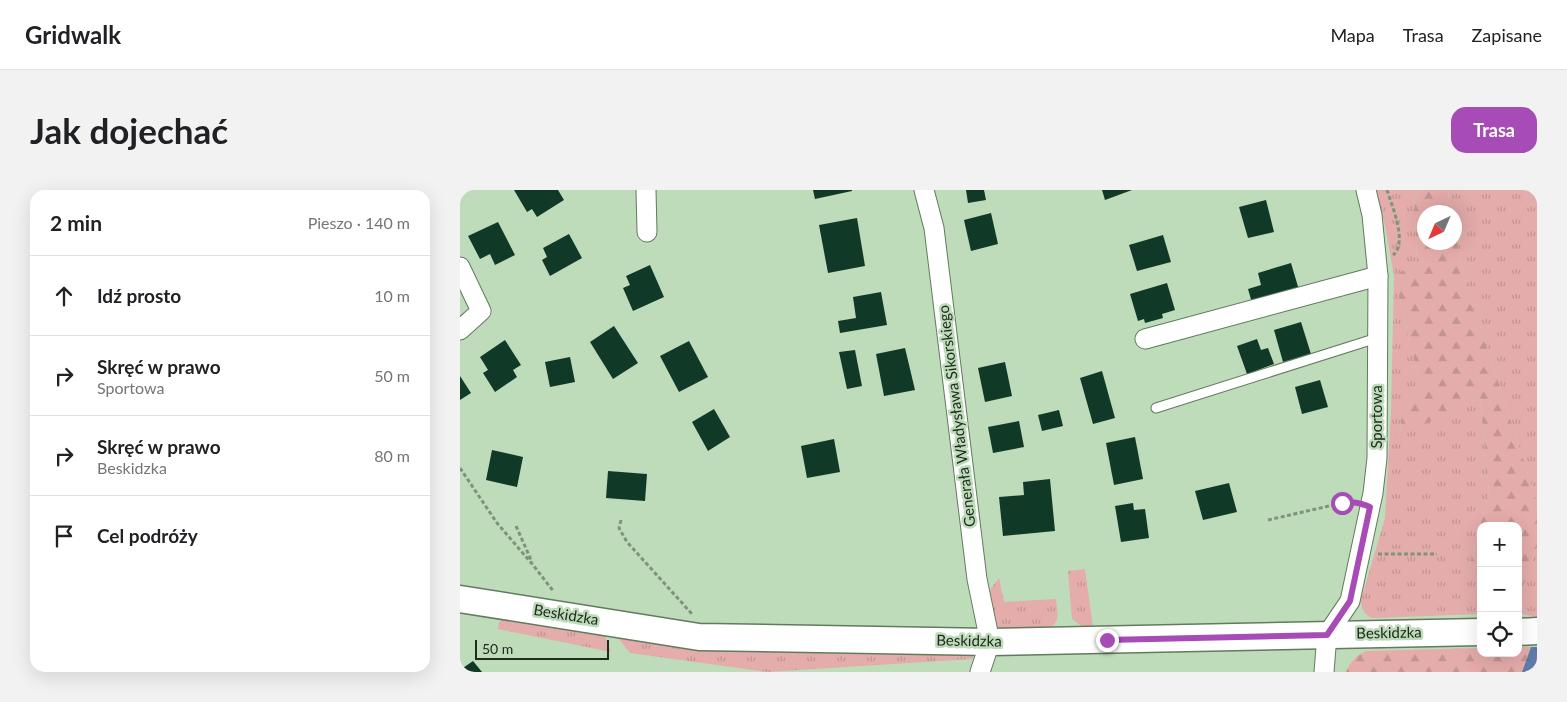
<!DOCTYPE html>
<html lang="pl">
<head>
<meta charset="utf-8">
<style>
	body { margin:0; font-family:Lato,sans-serif; background:#f2f2f2; color:#202124 }
	.controls { position:absolute; right:15px; bottom:15px; display:grid; overflow:hidden; border-radius:10px; box-shadow:0 5px 20px #0002 }
	.controls button { width:45px; height:45px; display:grid; place-items:center; padding:0; border:0; border-bottom:1px solid #e0e0e0; background:#fff; color:#202124; font:25px sans-serif }
	.compass { position:absolute; left:957px; top:15px; width:45px; height:45px; border-radius:50%; background:#fff; box-shadow:0 5px 20px #0002; rotate:224deg }
	.scale { position:absolute; left:15px; bottom:12px; width:134px; box-sizing:border-box; padding-left:5px; border:2px solid #202b1f; border-top:0; font-size:14px; line-height:18px; white-space:nowrap; color:#202b1f; -webkit-text-stroke:4px #bedbba; paint-order:stroke }
	.stop { position:absolute; width:15px; height:15px; margin:-11px; border:4px solid #a74cb6; border-radius:50%; background:#fff }
	.stop.end { background:#a74cb6; border-color:#fff; box-shadow:0 1px 5px #0008 }
	.list { margin:0; padding:0; list-style:none }
	h2 { display:flex; justify-content:space-between; align-items:center; height:65px; margin:0; padding:0 20px; font-size:21px }
	h2 small { font-size:16px; font-weight:400; color:#757577 }
	.list li { display:grid; grid-template-columns:32px 1fr auto; gap:15px; align-items:center; box-sizing:border-box; height:80px; padding:0 20px; border-top:1px solid #e0e0e0 }
	.list b { display:block; font-size:19px; white-space:nowrap }
	.list p { margin:0; font-size:16px; white-space:nowrap; color:#757577 }
	.list em { font-size:16px; font-style:normal; color:#757577 }
	.icon { flex:none; width:28px; height:28px; fill:none; stroke:currentColor; stroke-width:2; stroke-linecap:round; stroke-linejoin:round }
	.map { position:relative; flex:none; width:1077px; height:482px; overflow:hidden; border-radius:15px }
	header { display:flex; align-items:center; gap:30px; box-sizing:border-box; height:70px; padding:0 25px; background:#fff; border-bottom:1px solid #e0e0e0 }
	header strong { font-size:24px }
	nav { display:flex; gap:28px; margin-inline-start:auto; font-size:18px }
	.intro { display:flex; align-items:center; justify-content:space-between; box-sizing:border-box; height:120px; padding:0 30px }
	h1 { margin:0; font-size:35px }
	.button { padding:12px 22px; border-radius:15px; background:#a74cb6; color:#fff; font-size:18px; font-weight:700 }
	main { display:flex; gap:30px; padding:0 30px }
	aside { flex:1; background:#fff; border-radius:15px; box-shadow:0 5px 20px #0002 }
	.map>svg:first-child { display:block }
	.grass { fill:url(#grass-tufts) }
	.forest { fill:url(#forest-firs) }
	.water { fill:url(#water-ripples) }
	.building { fill:#113928 }
	.lines { fill:none; stroke-linecap:round; stroke-linejoin:round }
	.lane-casing { stroke:#617b5d; stroke-width:11 }
	.street-casing { stroke:#617b5d; stroke-width:21 }
	.secondary-casing { stroke:#617b5d; stroke-width:29 }
	.path { stroke:#7e937b; stroke-width:3; stroke-dasharray:4 2.5; stroke-linecap:butt }
	.lane { stroke:#fff; stroke-width:9 }
	.street { stroke:#fff; stroke-width:19 }
	.secondary { stroke:#fff; stroke-width:26 }
	.route { stroke:#a74cb6; stroke-width:6 }
	.labels { text-anchor:middle; stroke-width:5; stroke-linejoin:round; paint-order:stroke }
	.street-label { font-size:15px; fill:#202b1f; stroke:#bedbba }
</style>
</head>
<body>
<header>
<strong>Gridwalk</strong>
<nav><a>Mapa</a><a>Trasa</a><a>Zapisane</a></nav>
</header>
<div class="intro"><h1>Jak dojechać</h1><a class="button">Trasa</a></div>
<main>
<aside>
<h2>2 min<small>Pieszo · 140 m</small></h2>
<ul class="list">
<li><svg class="icon" aria-label="ahead" viewBox="0 0 24 24"><path d="M12 20V5M6 11l6-6 6 6"/></svg><div><b>Idź prosto</b></div><em>10 m</em></li>
<li><svg class="icon" aria-label="right" viewBox="0 0 24 24"><path d="M7 20v-9h11M14 6l5 5-5 5"/></svg><div><b>Skręć w prawo</b><p>Sportowa</p></div><em>50 m</em></li>
<li><svg class="icon" aria-label="right" viewBox="0 0 24 24"><path d="M7 20v-9h11M14 6l5 5-5 5"/></svg><div><b>Skręć w prawo</b><p>Beskidzka</p></div><em>80 m</em></li>
<li><svg class="icon" aria-label="arrive" viewBox="0 0 24 24"><path d="M6 21V4h12l-3 4 3 4H6"/></svg><div><b>Cel podróży</b></div></li>
</ul>
</aside>
<div class="map">
<svg width="1077" height="482" viewBox="0 0 1077 482">
	<defs>
		<pattern id="grass-tufts" width="24" height="20" patternUnits="userSpaceOnUse" patternTransform="scale(1.25)"><rect width="24" height="20" fill="#e4acaa"/><path d="M3 7l-1-3M5 7V3M7 7l1-3M15 17l-1-3M17 17v-4M19 17l1-3" fill="none" stroke="#c39492"/></pattern>
		<pattern id="forest-firs" width="22" height="20" patternUnits="userSpaceOnUse" patternTransform="scale(1.25)"><rect width="22" height="20" fill="#e4acaa"/><path d="M5 1l3.5 6h-7zM16 11l3.5 6h-7z" fill="#c39492"/></pattern>
		<pattern id="water-ripples" width="26" height="14" patternUnits="userSpaceOnUse" patternTransform="scale(1.25)"><rect width="26" height="14" fill="#607bab"/><path d="M2 4q2-2 4 0t4 0M15 11q2-2 4 0t4 0" fill="none" stroke="#4f658b"/></pattern>
	</defs>
	<rect width="100%" height="100%" fill="#bedbba"/>
	<g class="grass">
		<path d="M915,0H954L957,73L934,86L962,203L942,223L939,246L1020,207L1029,302L1009,378L1021,400V424L912,428C903,424 902,419 901,410L925,328L931,222L934,86L925,35Z"/>
		<polygon points="988,0 1077,0 1077,312 1002,80 995,34 994,22 993,22"/>
		<polygon points="1077,357 1077,427 1058,423 1058,410"/>
		<polygon points="625,379 633,438 624,438 612,429 608,381"/>
		<path d="M539,388L544,412L596,409C597,423 601,429 590,439L538,438L535,435L530,400Z"/>
		<polygon points="43,429 144,443 151,462 38,439 39,433"/>
		<polygon points="157,443 311,462 515,461 512,469 307,482 170,463 159,449"/>
	</g>
	<g class="forest">
		<polygon points="954,0 988,0 993,22 964,22 964,52 994,52 995,34 1002,80 1077,312 1077,357 1058,410 1058,336 1021,336 1021,400 1009,378 1029,302 1020,207 939,247 942,223 962,203 934,86 957,72"/>
		<path d="M1058,457H1071L1062,482H886C890,472 897,465 906,461L1021,458V463H1058Z"/>
	</g>
	<polygon class="water" points="1071,457 1077,457 1077,482 1062,482"/>
	<g class="building">
		<polygon points="54,0 98,0 104,10 77,27 72,19 67,22"/>
		<polygon points="353,0 392,0 392,1 355,9"/>
		<polygon points="506,0 524,0 526,10 508,13"/>
		<polygon points="642,0 672,0 645,10"/>
		<polygon points="806,10 814,42 788,48 779,17"/>
		<polygon points="531,23 538,54 511,61 504,30"/>
		<polygon points="397,28 405,76 368,83 359,35"/>
		<polygon points="38,32 55,65 35,75 30,64 20,69 8,46"/>
		<polygon points="109,44 122,68 90,86 82,70 87,67 83,58"/>
		<polygon points="703,45 711,72 677,81 669,55"/>
		<polygon points="831,73 839,100 792,113 788,99 801,95 798,83"/>
		<polygon points="190,75 204,107 173,121 163,98 170,95 166,86"/>
		<polygon points="707,93 715,120 702,124 703,128 685,133 684,129 678,131 670,104"/>
		<polygon points="421,102 427,135 380,143 378,131 396,128 393,107"/>
		<polygon points="841,132 851,164 823,172 814,140"/>
		<polygon points="154,136 178,173 153,189 130,152"/>
		<polygon points="797,149 801,160 808,158 814,174 787,184 777,156"/>
		<polygon points="45,150 61,175 53,180 57,187 35,202 23,183 28,180 20,167"/>
		<polygon points="229,151 248,187 219,202 200,166"/>
		<polygon points="445,158 455,200 424,206 416,164"/>
		<polygon points="395,160 402,196 387,199 379,162"/>
		<polygon points="110,167 115,192 90,197 85,172"/>
		<polygon points="545,172 552,206 525,212 518,178"/>
		<polygon points="642,181 655,228 633,234 620,188"/>
		<polygon points="0,186 11,203 0,210"/>
		<polygon points="860,190 868,217 842,224 835,197"/>
		<polygon points="254,219 270,247 248,261 232,232"/>
		<polygon points="599,220 603,236 582,241 578,225"/>
		<polygon points="559,231 564,257 533,263 528,237"/>
		<polygon points="675,247 683,289 654,295 646,253"/>
		<polygon points="374,249 380,282 347,288 341,256"/>
		<polygon points="32,260 63,267 57,297 26,290"/>
		<polygon points="148,281 187,284 185,311 146,308"/>
		<polygon points="590,289 595,341 543,346 539,307 564,305 563,292"/>
		<polygon points="769,293 777,322 743,330 735,301"/>
		<polygon points="673,313 674,320 685,319 689,348 661,352 655,316"/>
		<polygon points="13,471 22,482 0,482 0,480"/>
	</g>
	<g class="lines">
		<g class="lane-casing">
			<polyline id="lane" points="696,218 917,148"/>
		</g>
		<g class="street-casing">
			<g id="street">
				<polyline points="186,0 187,42"/>
				<polyline points="464,0 474,38 517,389 530,452 520,482"/>
				<polyline points="0,77 21,121 0,140"/>
				<polyline points="685,149 918,86"/>
				<polyline points="864,482 867,445 890,411 913,303 917,268 918,86 912,25 906,0"/>
			</g>
		</g>
		<g class="secondary-casing">
			<g id="secondary">
				<polyline points="0,409 239,447 530,452 1021,442"/>
				<polyline points="1058,442 1077,441"/>
			</g>
		</g>
		<g class="path">
			<path d="M927,0C932,16 948,53 933,65"/>
			<polyline points="0,278 37,333 73,375 94,402"/>
			<polyline points="161,330 159,338 167,352 232,424"/>
			<polyline points="808,330 882,313 895,312"/>
			<polyline points="56,336 72,372"/>
			<polyline points="918,364 977,364"/>
		</g>
		<use href="#lane" class="lane"/>
		<use href="#street" class="street"/>
		<use href="#secondary" class="secondary"/>
	</g>
	<g class="lines">
		<path class="route" d="M647,450L867,445L890,411L910,317C900,313 893,311 882,313"/>
	</g>
	<g class="labels">
		<g class="street-label">
			<text transform="translate(497 226) rotate(-97)" y="5">Generała Władysława Sikorskiego</text>
			<text transform="translate(917 227) rotate(-90)" y="5">Sportowa</text>
			<text transform="translate(106 425) rotate(9)" y="5">Beskidzka</text>
			<text transform="translate(929 443) rotate(-1)" y="5">Beskidzka</text>
			<text transform="translate(509 451) rotate(1)" y="5">Beskidzka</text>
		</g>
	</g>
</svg>
<div class="controls">
<button>+</button>
<button>−</button>
<button><svg class="icon" aria-label="locate" viewBox="0 0 24 24"><circle cx="12" cy="12" r="6"/><path d="M12 2v4M12 18v4M2 12h4M18 12h4"/></svg></button>
</div>
<svg class="compass" viewBox="-18 -18 36 36"><path d="M0-13l5 13h-10z" fill="#e53935"/><path d="M0 13l5-13h-10z" fill="#757577"/></svg>
<div class="scale">50 m</div>
<div class="stop" style="left:882px;top:313px"></div>
<div class="stop end" style="left:647px;top:450px"></div>
</div>
</main>
</body>
</html>
